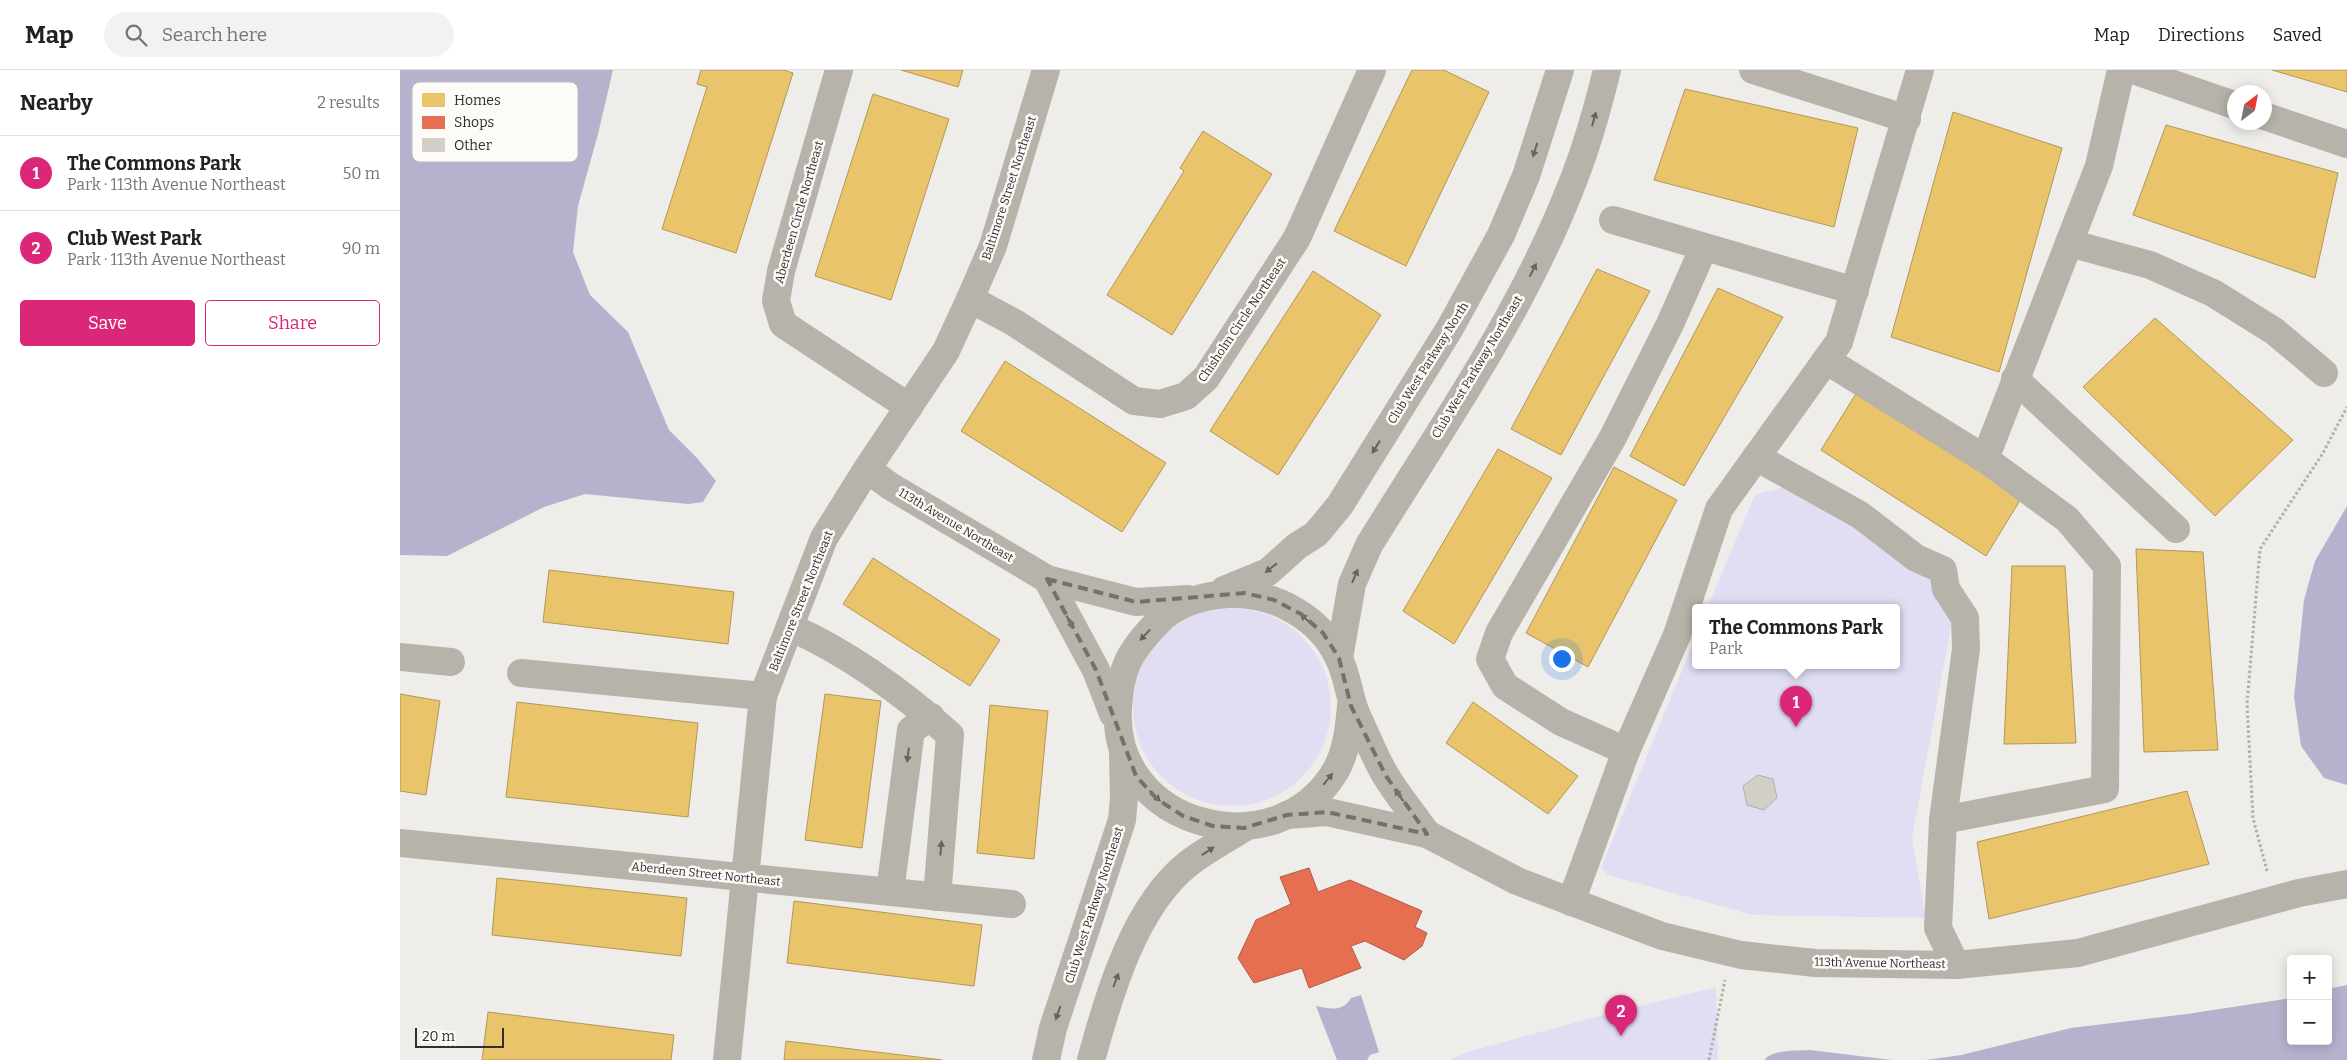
<!DOCTYPE html>
<html lang="en">
<head>
<meta charset="utf-8">
<style>
	body { margin:0; font-family:Bitter,serif; background:#f2f2f2; color:#222 }
	.controls { position:absolute; right:15px; bottom:15px; display:grid; overflow:hidden; border-radius:5px; box-shadow:0 2px 12px #0003 }
	.controls button { width:45px; height:45px; display:grid; place-items:center; padding:0; border:0; border-bottom:1px solid #e0e0e0; background:#fff; color:#222; font:25px sans-serif }
	.compass { position:absolute; left:1827px; top:15px; width:45px; height:45px; border-radius:50%; background:#fff; box-shadow:0 2px 12px #0003; rotate:32deg }
	.scale { position:absolute; left:15px; bottom:12px; width:89px; box-sizing:border-box; padding-left:5px; border:2px solid #302f2e; border-top:0; font-size:14px; line-height:18px; white-space:nowrap; color:#302f2e; -webkit-text-stroke:4px #fcfbf7; paint-order:stroke }
	.you { position:absolute; left:1161px; top:588px; width:18px; height:18px; margin:-12px; border:4px solid #fff; border-radius:50%; background:#1a73e8; box-shadow:0 0 0 8px #1a73e833 }
	.badge { display:grid; place-items:center; width:32px; height:32px; border-radius:50%; background:#db2777; color:#fff; font-size:16px; font-weight:700 }
	.pin { position:absolute; translate:-50% -41px; filter:drop-shadow(0 1px 2px #0008) }
	.pin::after { content:''; position:absolute; top:26px; width:18px; height:15px; background:inherit; clip-path:polygon(0 0,100% 0,50% 100%) }
	.popup { position:absolute; left:1292px; top:534px; width:208px; height:65px; box-sizing:border-box; display:grid; place-content:center; border-radius:5px; background:#fff; filter:drop-shadow(0 1px 4px #0005); font-size:16px; white-space:nowrap; color:#767676 }
	.popup b { font-size:19px; color:#222 }
	.popup::after { content:''; position:absolute; left:50%; top:100%; margin-left:-10px; border:10px solid transparent; border-top-color:#fff }
	.list { margin:0; padding:0; list-style:none }
	h2 { display:flex; justify-content:space-between; align-items:center; height:65px; margin:0; padding:0 20px; font-size:21px }
	h2 small { font-size:16px; font-weight:400; color:#767676 }
	.list li { display:grid; grid-template-columns:32px 1fr auto; gap:15px; align-items:center; box-sizing:border-box; height:75px; padding:0 20px; border-top:1px solid #e0e0e0 }
	.list b { display:block; font-size:19px; white-space:nowrap }
	.list p { margin:0; font-size:16px; white-space:nowrap; color:#767676 }
	.list em { font-size:16px; font-style:normal; color:#767676 }
	.actions { display:flex; gap:10px; padding:15px 20px }
	.actions a { flex:1; padding:11px 0; border:1px solid #db2777; border-radius:5px; text-align:center; font-size:18px; color:#db2777 }
	.actions .main { background:#db2777; color:#fff }
	.icon { flex:none; width:28px; height:28px; fill:none; stroke:currentColor; stroke-width:2; stroke-linecap:round; stroke-linejoin:round }
	.map { position:relative; flex:none; width:1947px; height:990px; overflow:hidden }
	header { display:flex; align-items:center; gap:30px; box-sizing:border-box; height:70px; padding:0 25px; background:#fff; border-bottom:1px solid #e0e0e0 }
	header strong { font-size:24px }
	nav { display:flex; gap:28px; margin-inline-start:auto; font-size:18px }
	.search { width:350px; height:45px; background:#f2f2f2; display:flex; align-items:center; gap:12px; box-sizing:border-box; padding:0 18px; border-radius:28px; color:#767676; font-size:19px }
	main { display:flex }
	aside { flex:1; background:#fff }
	.map>svg:first-child { display:block }
	.green { fill:#e1def4 }
	.water { fill:#b6b2ce }
	.homes { fill:#e9c46a; stroke:#b29758 }
	.shops { fill:#e76f51; stroke:#b05c46 }
	.building { fill:#d2cfc6; stroke:#b1b0af }
	.lines { fill:none; stroke-linecap:round; stroke-linejoin:round }
	.path { stroke:#b1aea8; stroke-width:3; stroke-dasharray:2.5 2.5; stroke-linecap:butt }
	.minor { stroke:#b7b3aa; stroke-width:28 }
	.oneway { fill:#666460 }
	.marked { fill:none; stroke:#727270; stroke-width:4; stroke-dasharray:10 6; stroke-linejoin:round }
	.labels { text-anchor:middle; stroke-width:5; stroke-linejoin:round; paint-order:stroke }
	.street-label { font-size:12px; fill:#302f2e; stroke:#fcfbf7 }
	.key { fill:#fcfbf7; stroke:#bfbebb; stroke-width:1 }
	.key-label { font-size:14px; fill:#302f2e }
</style>
</head>
<body>
<header>
<strong>Map</strong>
<div class="search"><svg class="icon" aria-label="search" viewBox="0 0 24 24"><circle cx="10" cy="10" r="6"/><path d="M15 15l6 6"/></svg>Search here</div>
<nav><a>Map</a><a>Directions</a><a>Saved</a></nav>
</header>
<main>
<aside>
<h2>Nearby<small>2 results</small></h2>
<ul class="list">
<li><span class="badge">1</span><div><b>The Commons Park</b><p>Park · 113th Avenue Northeast</p></div><em>50 m</em></li>
<li><span class="badge">2</span><div><b>Club West Park</b><p>Park · 113th Avenue Northeast</p></div><em>90 m</em></li>
</ul>
<div class="actions"><a class="main">Save</a><a>Share</a></div>
</aside>
<div class="map">
<svg width="1947" height="990" viewBox="0 0 1947 990">
	<rect width="100%" height="100%" fill="#eeedea"/>
	<g class="green">
		<polygon points="1385,417 1543,500 1553,546 1512,768 1526,848 1353,845 1208,805 1201,798 1296,566 1296,596 1496,596 1496,538 1307,538 1355,425"/>
		<circle cx="832" cy="637" r="99"/>
		<polygon points="1316,917 1318,990 1050,990 1064,983 1184,950"/>
	</g>
	<g class="water">
		<polygon points="0,0 213,0 198,64 178,136 173,182 190,225 228,262 269,360 297,388 316,411 303,432 288,434 185,424 144,437 47,486 0,485"/>
		<polygon points="1947,436 1947,715 1924,708 1901,676 1894,627 1904,530 1915,491"/>
		<polygon points="1947,915 1947,990 1526,990 1561,985 1671,958 1787,944 1891,928 1891,971 1928,971 1928,919"/>
		<path d="M961,925L979,982L970,985L967,990H937L916,936C931,939 943,942 951,928Z"/>
		<path d="M1410,980L1492,990H1364C1374,979 1396,981 1410,980Z"/>
	</g>
	<g class="homes">
		<polygon points="301,0 384,0 393,3 336,183 262,159 307,17 297,14"/>
		<polygon points="501,0 563,0 558,17"/>
		<polygon points="1012,0 1044,0 1089,22 1006,196 934,161"/>
		<polygon points="1872,0 1947,0 1947,22"/>
		<polygon points="1285,19 1458,58 1434,157 1254,110"/>
		<polygon points="473,24 549,49 491,230 415,206"/>
		<polygon points="1553,42 1662,78 1599,302 1491,267"/>
		<polygon points="1766,55 1938,103 1915,208 1733,145"/>
		<polygon points="803,61 872,104 772,265 707,225 784,101 780,98"/>
		<polygon points="1197,199 1250,221 1161,385 1111,359"/>
		<polygon points="913,201 981,245 878,405 810,361"/>
		<polygon points="1318,218 1383,247 1284,416 1230,386"/>
		<polygon points="1755,248 1893,370 1815,446 1683,317"/>
		<polygon points="605,291 766,393 722,462 561,361"/>
		<polygon points="1457,322 1622,427 1586,486 1421,380"/>
		<polygon points="1098,379 1152,408 1054,574 1003,541"/>
		<polygon points="1214,397 1277,430 1188,597 1126,563"/>
		<polygon points="1736,479 1803,482 1818,680 1744,682"/>
		<polygon points="473,488 600,570 570,616 443,534"/>
		<polygon points="1612,496 1665,496 1676,673 1604,674"/>
		<polygon points="149,500 334,522 328,574 143,552"/>
		<polygon points="0,624 40,631 26,725 0,721"/>
		<polygon points="425,624 481,631 462,778 405,770"/>
		<polygon points="117,632 298,653 288,747 106,727"/>
		<polygon points="1073,632 1178,706 1148,744 1046,673"/>
		<polygon points="590,635 648,641 634,789 577,783"/>
		<polygon points="1787,721 1809,794 1589,849 1577,772"/>
		<polygon points="97,808 287,828 281,886 92,865"/>
		<polygon points="394,831 582,855 574,916 387,893"/>
		<polygon points="88,942 274,965 271,990 82,990"/>
		<polygon points="386,971 542,990 384,990"/>
	</g>
	<polygon class="shops" points="909,798 918,822 950,810 1022,841 1015,857 1027,863 1022,876 1004,890 965,871 951,876 961,898 909,918 902,898 854,913 838,888 856,850 891,834 880,807"/>
	<polygon class="building" points="1358,705 1373,709 1377,728 1364,740 1347,735 1343,716"/>
	<g class="lines">
		<g class="path">
			<polyline points="1867,801 1853,748 1847,634 1860,479 1923,383 1947,337"/>
			<polyline points="1309,990 1325,910"/>
		</g>
		<g class="minor">
			<polyline points="439,0 381,201 376,231 383,254 509,337"/>
			<polyline points="1353,0 1507,49"/>
			<polyline points="1733,0 1834,35"/>
			<polyline points="1864,46 1947,74"/>
			<polyline points="1213,150 1455,221"/>
			<polyline points="1669,173 1750,195 1813,223 1874,261 1924,303"/>
			<polyline points="570,229 615,253 734,331 760,334 786,326 806,308 897,168 972,0"/>
			<polyline points="1426,290 1585,389 1667,449 1707,496 1705,719 1543,750"/>
			<polyline points="1615,309 1776,459"/>
			<polyline points="1356,387 1460,445 1516,488 1543,500 1546,519 1565,548 1566,579 1543,750 1538,858 1556,895"/>
			<polyline points="1585,389 1699,96 1721,0"/>
			<polyline points="467,399 490,416 647,509 736,532 788,529"/>
			<polyline points="647,509 696,600 713,644"/>
			<polyline points="824,520 868,502 897,476 916,464 940,435 1050,258 1101,165 1126,106 1160,0"/>
			<path d="M390,557C450,584 501,621 550,665L537,827"/>
			<polyline points="0,587 51,592"/>
			<path d="M939,588L952,514L969,475C1040,360 1120,246 1170,119C1186,80 1197,41 1207,0"/>
			<polyline points="121,603 363,626"/>
			<path d="M951,636C949,658 947,680 936,700C877,801 711,757 718,639C720,599 729,582 757,553C774,534 804,525 829,524C874,522 922,548 940,591C949,610 949,631 959,650C968,669 975,688 986,706C998,726 1014,745 1027,764"/>
			<polyline points="1226,681 1161,652 1105,616 1090,589 1099,563 1212,369 1270,254 1304,177"/>
			<polyline points="887,745 927,742 1027,764 1117,811 1262,866 1341,885 1415,893 1556,895 1678,883 1899,823 1947,814"/>
			<polyline points="0,773 612,834"/>
			<polyline points="490,822 511,660 531,647"/>
			<polyline points="1171,832 1226,681 1277,565 1319,439 1439,272 1520,0"/>
			<polyline points="327,990 363,626 424,468 467,399 546,281 570,229 593,176 646,0"/>
			<polyline points="646,990 653,958 722,750 724,728 723,684"/>
			<path d="M691,990C709,925 734,836 789,793C806,780 826,769 844,758"/>
		</g>
	</g>
	<defs><path id="oneway-solid" d="M-6-.8H1V-3.2L6.5 0L1 3.2V.8H-6Z" transform="scale(1.25)"/></defs>
	<g class="oneway">
		<use href="#oneway-solid" transform="translate(1194 49) rotate(-75)"/>
		<use href="#oneway-solid" transform="translate(1135 80) rotate(108)"/>
		<use href="#oneway-solid" transform="translate(1133 200) rotate(-63)"/>
		<use href="#oneway-solid" transform="translate(976 377) rotate(122)"/>
		<use href="#oneway-solid" transform="translate(871 498) rotate(142)"/>
		<use href="#oneway-solid" transform="translate(955 506) rotate(-67)"/>
		<use href="#oneway-solid" transform="translate(906 549) rotate(-139)"/>
		<use href="#oneway-solid" transform="translate(670 552) rotate(61)"/>
		<use href="#oneway-solid" transform="translate(745 565) rotate(133)"/>
		<use href="#oneway-solid" transform="translate(508 685) rotate(97)"/>
		<use href="#oneway-solid" transform="translate(928 709) rotate(-51)"/>
		<use href="#oneway-solid" transform="translate(999 725) rotate(-126)"/>
		<use href="#oneway-solid" transform="translate(755 726) rotate(44)"/>
		<use href="#oneway-solid" transform="translate(541 778) rotate(-85)"/>
		<use href="#oneway-solid" transform="translate(808 781) rotate(-33)"/>
		<use href="#oneway-solid" transform="translate(716 910) rotate(-69)"/>
		<use href="#oneway-solid" transform="translate(658 943) rotate(109)"/>
	</g>
	<path class="marked" d="M647,509L736,532L845,523L874,530L901,544L923,563L939,588L951,636L986,706L1027,764L927,742L887,745L844,758L813,756L783,746L757,729L736,706L696,600Z"/>
	<g class="labels">
		<g class="street-label">
			<text transform="translate(609 118) rotate(-72)" y="4">Baltimore Street Northeast</text>
			<text transform="translate(399 142) rotate(-74)" y="4">Aberdeen Circle Northeast</text>
			<text transform="translate(842 250) rotate(-56)" y="4">Chisholm Circle Northeast</text>
			<text transform="translate(1028 293) rotate(-58)" y="4">Club West Parkway North</text>
			<text transform="translate(1077 297) rotate(-59)" y="4">Club West Parkway Northeast</text>
			<text transform="translate(556 455) rotate(31)" y="4">113th Avenue Northeast</text>
			<text transform="translate(401 531) rotate(-68)" y="4">Baltimore Street Northeast</text>
			<text transform="translate(306 804) rotate(6)" y="4">Aberdeen Street Northeast</text>
			<text transform="translate(694 835) rotate(-72)" y="4">Club West Parkway Northeast</text>
			<text transform="translate(1480 893) rotate(1)" y="4">113th Avenue Northeast</text>
		</g>
	</g>
	<rect x="12" y="12" width="166" height="80" rx="8" class="key"/>
	<rect x="22" y="23" width="23" height="14" fill="#e9c46a"/>
	<rect x="22" y="46" width="23" height="13" fill="#e76f51"/>
	<rect x="22" y="68" width="23" height="14" fill="#d2cfc6"/>
	<g class="key-label">
		<text x="54" y="35">Homes</text>
		<text x="54" y="57">Shops</text>
		<text x="54" y="80">Other</text>
	</g>
</svg>
<div class="controls">
<button>+</button>
<button>−</button>
</div>
<svg class="compass" viewBox="-18 -18 36 36"><path d="M0-13l5 13h-10z" fill="#e53935"/><path d="M0 13l5-13h-10z" fill="#767676"/></svg>
<div class="scale">20 m</div>
<div class="you"></div>
<div class="pin badge" style="left:1396px;top:657px">1</div>
<div class="popup"><b>The Commons Park</b>Park</div>
<div class="pin badge" style="left:1221px;top:966px">2</div>
</div>
</main>
</body>
</html>
